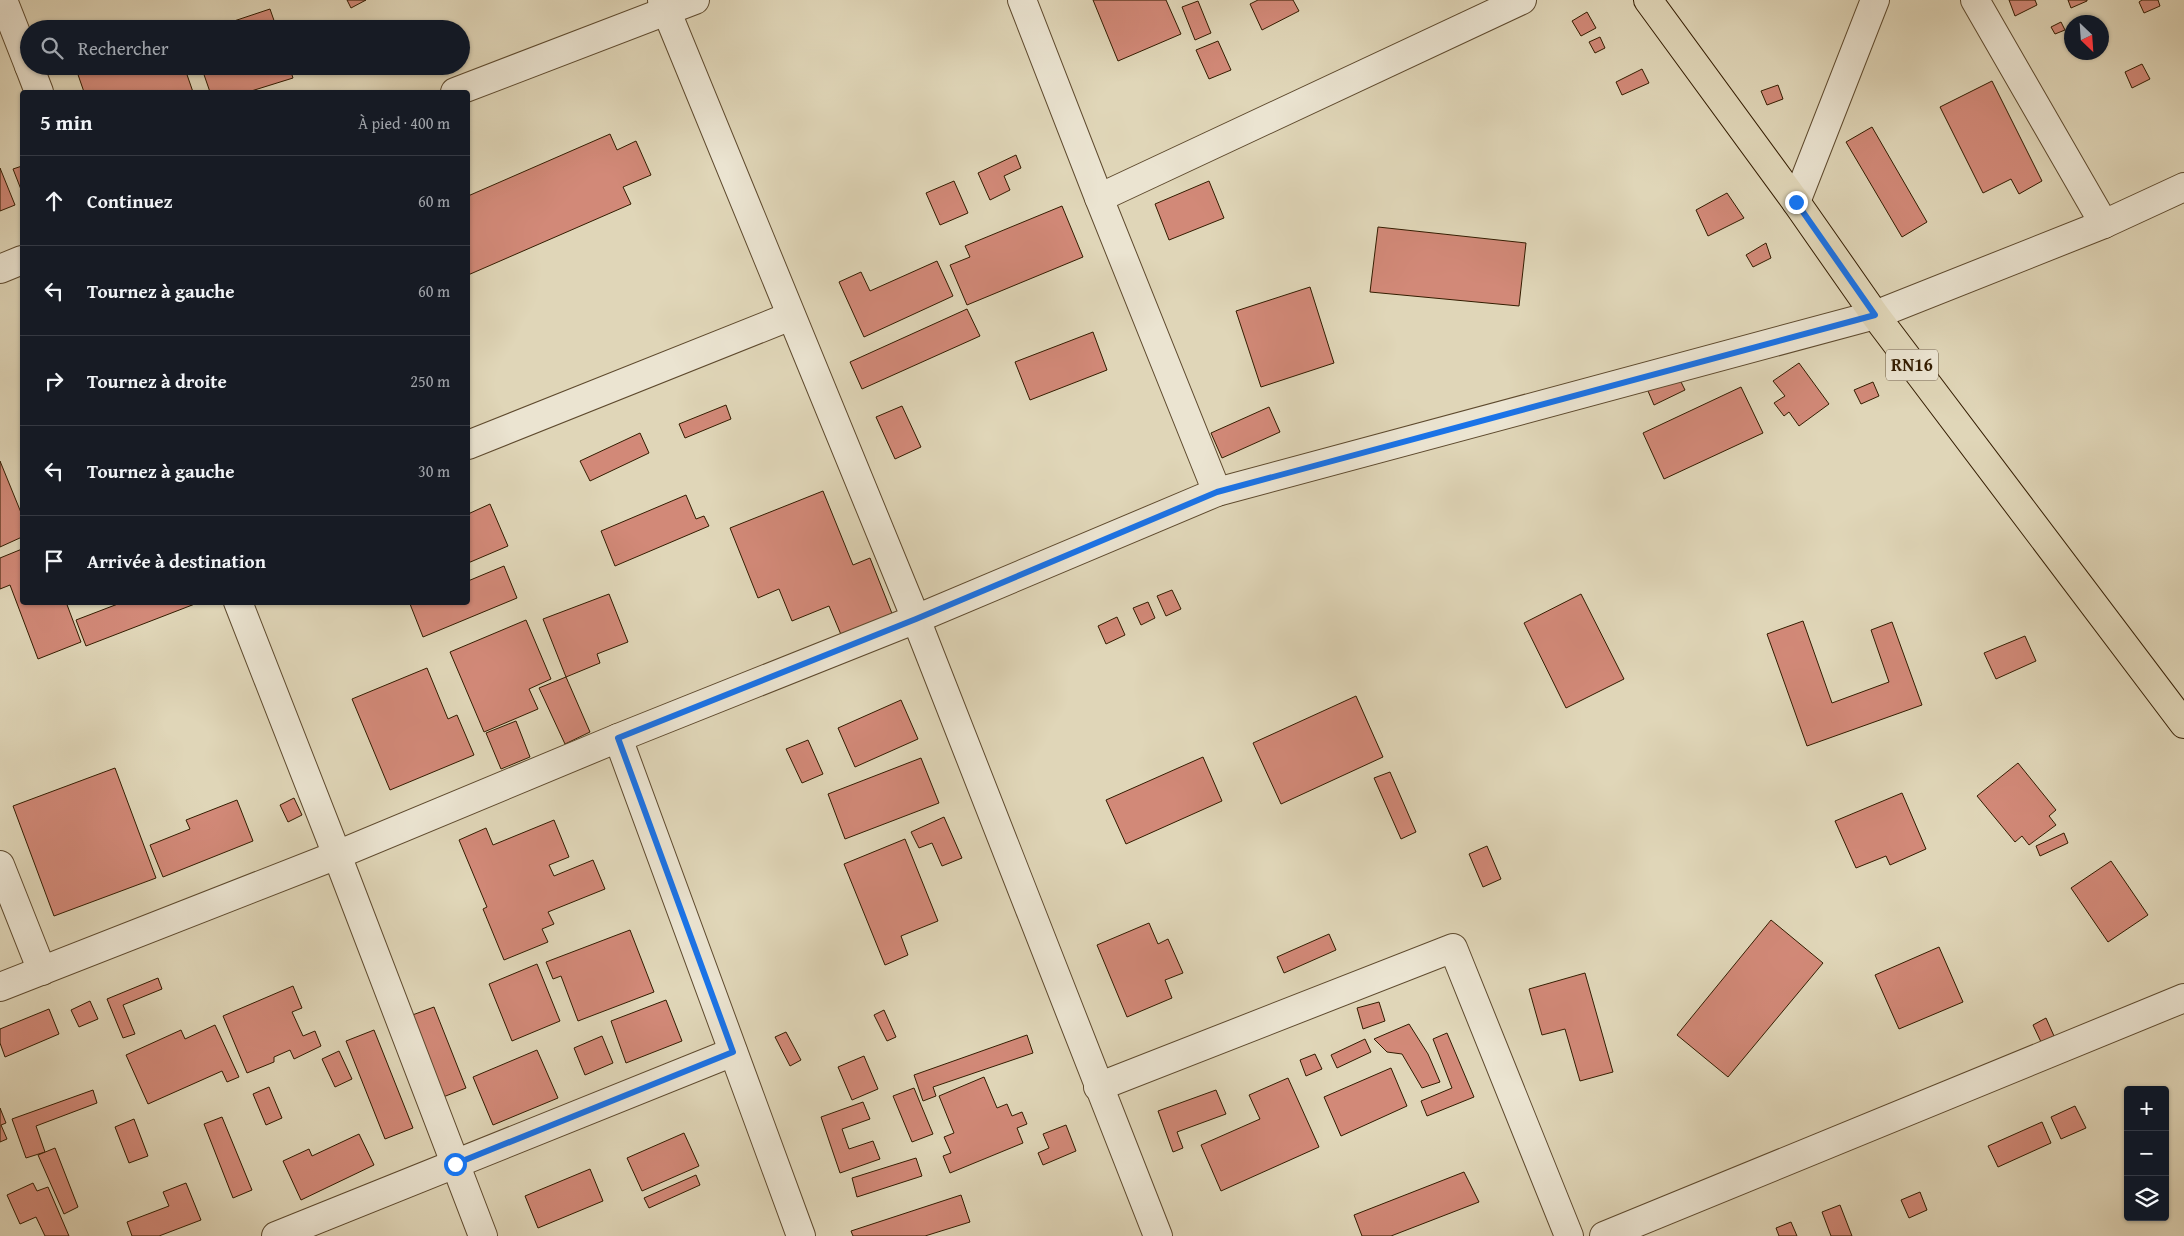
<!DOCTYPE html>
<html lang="fr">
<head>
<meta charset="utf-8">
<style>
	body { margin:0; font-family:"Gentium Book Plus",serif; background:#242831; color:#f1f3f6 }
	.controls { position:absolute; right:15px; bottom:15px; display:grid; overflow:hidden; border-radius:5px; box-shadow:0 1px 4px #0004 }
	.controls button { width:45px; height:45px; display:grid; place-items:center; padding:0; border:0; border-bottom:1px solid #363941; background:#171b24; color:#f1f3f6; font:25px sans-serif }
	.compass { position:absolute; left:2064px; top:15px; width:45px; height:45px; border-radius:50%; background:#171b24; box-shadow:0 1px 4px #0004; rotate:155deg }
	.stop { position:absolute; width:15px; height:15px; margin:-11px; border:4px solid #1a73e8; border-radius:50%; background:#fff }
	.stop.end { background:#1a73e8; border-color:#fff; box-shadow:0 1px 5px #0008 }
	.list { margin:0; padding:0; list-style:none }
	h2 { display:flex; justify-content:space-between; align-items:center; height:65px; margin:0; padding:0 20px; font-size:21px }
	h2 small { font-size:16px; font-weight:400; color:#9ea1a6 }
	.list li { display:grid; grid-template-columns:32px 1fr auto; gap:15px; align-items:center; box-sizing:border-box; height:90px; padding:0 20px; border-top:1px solid #363941 }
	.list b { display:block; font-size:19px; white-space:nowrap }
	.list em { font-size:16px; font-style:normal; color:#9ea1a6 }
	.icon { flex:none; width:28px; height:28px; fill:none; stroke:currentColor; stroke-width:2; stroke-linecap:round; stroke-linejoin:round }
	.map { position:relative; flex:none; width:2184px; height:1236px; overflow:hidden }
	.search { position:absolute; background:#171b24; box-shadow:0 1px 4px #0004; left:20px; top:20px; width:450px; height:55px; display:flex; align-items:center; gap:12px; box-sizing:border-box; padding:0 18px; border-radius:28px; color:#9ea1a6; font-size:19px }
	.panel { position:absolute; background:#171b24; box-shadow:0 1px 4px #0004; left:20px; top:90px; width:450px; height:515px; border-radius:5px }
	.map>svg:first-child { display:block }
	.building { fill:#d28978; stroke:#331c00 }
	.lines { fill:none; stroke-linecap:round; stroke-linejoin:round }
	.street-casing { stroke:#5e4a2e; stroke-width:30 }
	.primary-casing { stroke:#331c00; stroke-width:30 }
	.street { stroke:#ebe4d1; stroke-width:28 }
	.primary { stroke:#e0d6b8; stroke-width:28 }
	.route { stroke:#1a73e8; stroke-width:6 }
	.labels { text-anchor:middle; stroke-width:4.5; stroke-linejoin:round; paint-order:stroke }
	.shield { fill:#ebe4d1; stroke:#6a583f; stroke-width:1 }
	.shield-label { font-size:18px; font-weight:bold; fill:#331c00 }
</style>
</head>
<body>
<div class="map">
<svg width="2184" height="1236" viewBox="0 0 2184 1236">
	<rect width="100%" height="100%" fill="#e0d6b8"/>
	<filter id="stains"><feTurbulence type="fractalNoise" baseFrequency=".004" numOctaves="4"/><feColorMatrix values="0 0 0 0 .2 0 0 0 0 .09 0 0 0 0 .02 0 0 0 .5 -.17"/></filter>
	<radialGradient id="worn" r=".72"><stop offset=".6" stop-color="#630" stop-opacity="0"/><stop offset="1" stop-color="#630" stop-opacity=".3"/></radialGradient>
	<g class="building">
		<polygon points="347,0 366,0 351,8"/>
		<polygon points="1093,0 1166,0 1181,34 1118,61"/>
		<polygon points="1258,0 1293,0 1299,11 1262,30 1250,4"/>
		<polygon points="2009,0 2035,0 2037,5 2015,16"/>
		<polygon points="2068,0 2087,0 2087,1 2071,8"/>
		<polygon points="2142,0 2158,0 2160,6 2144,13 2139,2"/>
		<polygon points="1198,1 1211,33 1195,40 1182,7"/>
		<polygon points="270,9 277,29 210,29"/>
		<polygon points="1587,12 1596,28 1581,36 1572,21"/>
		<polygon points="168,21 170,29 144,29"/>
		<polygon points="2061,22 2065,30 2055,34 2051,27"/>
		<polygon points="1600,37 1605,48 1595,53 1589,42"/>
		<polygon points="1218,41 1231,70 1209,79 1196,50"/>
		<polygon points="2142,64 2150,79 2132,88 2125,72"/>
		<polygon points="75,66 184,66 193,92 84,92"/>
		<polygon points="201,66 289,66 293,78 248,92 210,92"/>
		<polygon points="1642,69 1649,83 1622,95 1616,82"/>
		<polygon points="1992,81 2042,181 2019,194 2011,179 1983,193 1940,107"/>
		<polygon points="1778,85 1783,99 1767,105 1761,91"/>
		<polygon points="1872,127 1927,222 1902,237 1846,142"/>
		<polygon points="610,134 617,150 636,141 651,175 623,187 631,204 468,275 468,196"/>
		<polygon points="1016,155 1021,168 1004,176 1010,190 990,200 978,173"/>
		<polygon points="22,166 22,192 13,169"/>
		<polygon points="0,168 15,205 0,211"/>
		<polygon points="954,181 968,213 940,225 926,193"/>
		<polygon points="1209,181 1224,218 1169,240 1155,204"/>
		<polygon points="1727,193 1744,218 1708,236 1696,210"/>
		<polygon points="1062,206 1083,257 967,305 950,265 970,257 965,246"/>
		<polygon points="1378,227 1526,243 1519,306 1370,292"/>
		<polygon points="1766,243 1771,258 1753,267 1746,255"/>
		<polygon points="937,261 953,296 864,337 839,282 861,272 870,291"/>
		<polygon points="1310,287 1334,363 1261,387 1236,311"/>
		<polygon points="967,309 980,336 862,389 850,362"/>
		<polygon points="1093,332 1107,370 1030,400 1015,362"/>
		<polygon points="1799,363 1829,404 1799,426 1789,412 1784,416 1774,403 1785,396 1773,381"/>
		<polygon points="1678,376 1685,390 1654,405 1648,391"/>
		<polygon points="1873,382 1879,396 1861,404 1854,390"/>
		<polygon points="1741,387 1763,433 1664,479 1643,433"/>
		<polygon points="726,405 731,419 685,438 679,424"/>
		<polygon points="902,406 921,447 895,459 876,417"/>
		<polygon points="1269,407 1280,432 1222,458 1211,433"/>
		<polygon points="640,433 649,453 590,481 580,461"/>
		<polygon points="0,461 22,515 22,537 0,547"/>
		<polygon points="823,491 853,565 870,558 893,616 842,637 829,606 792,621 779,589 758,598 730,528"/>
		<polygon points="686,495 696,519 704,516 709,526 615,566 601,531"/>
		<polygon points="490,504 508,546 468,563 468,514"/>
		<polygon points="22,549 22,602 66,602 81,642 38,659 10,585 0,589 0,558"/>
		<polygon points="504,566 517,598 423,637 410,604 414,602 468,602 468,581"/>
		<polygon points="1172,590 1181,609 1166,616 1157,596"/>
		<polygon points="609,594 628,642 597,654 600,663 566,677 543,619"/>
		<polygon points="1581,594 1624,679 1566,708 1524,623"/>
		<polygon points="123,602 200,602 86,646 76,620"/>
		<polygon points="1148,602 1155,618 1141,625 1133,608"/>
		<polygon points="1117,617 1125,635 1106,644 1098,626"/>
		<polygon points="526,620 551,679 529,689 538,709 484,732 450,652"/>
		<polygon points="1803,621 1832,703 1889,682 1871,630 1892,622 1922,705 1807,746 1767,634"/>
		<polygon points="2025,636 2036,661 1996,679 1984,653"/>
		<polygon points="427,668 448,719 457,715 474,755 390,790 352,699"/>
		<polygon points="566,677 590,732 565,744 539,688"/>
		<polygon points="1356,696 1383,757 1281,804 1253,743"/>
		<polygon points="901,700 918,739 855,767 838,728"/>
		<polygon points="516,721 530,757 501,769 486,733"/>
		<polygon points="808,740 823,774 802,783 786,749"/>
		<polygon points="1203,757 1222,801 1126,844 1106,800"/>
		<polygon points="921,758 939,803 845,839 828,794"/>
		<polygon points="2018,763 2056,810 2049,816 2056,825 2029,845 2022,836 2015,842 1977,796"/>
		<polygon points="115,768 156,878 54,916 13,806"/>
		<polygon points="1390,772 1416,832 1401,839 1374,778"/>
		<polygon points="1902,793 1926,849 1890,865 1886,856 1856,868 1835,821"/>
		<polygon points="294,798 302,815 288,822 280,805"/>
		<polygon points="237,800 253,841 163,877 150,845 190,829 186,820"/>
		<polygon points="944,817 962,858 942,866 932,843 919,848 911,832"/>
		<polygon points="554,820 569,857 549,865 554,876 593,860 605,889 548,912 554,924 542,929 548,942 504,960 483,909 487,907 459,840 486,828 493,845"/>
		<polygon points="2064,833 2068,843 2040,856 2036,846"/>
		<polygon points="905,839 938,921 901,936 908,955 885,965 844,864"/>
		<polygon points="1487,846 1501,879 1483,887 1469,854"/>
		<polygon points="2111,861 2148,915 2108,942 2071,888"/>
		<polygon points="1771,920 1823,963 1728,1077 1677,1035"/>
		<polygon points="1149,923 1158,944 1168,939 1183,973 1165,980 1172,998 1127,1017 1097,945"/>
		<polygon points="630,930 654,992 578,1021 561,976 553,979 546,962"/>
		<polygon points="1329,934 1336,950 1284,973 1277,957"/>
		<polygon points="1939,947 1963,1002 1899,1029 1875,975"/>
		<polygon points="537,964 560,1021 512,1041 489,984"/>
		<polygon points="1585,973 1613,1072 1580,1081 1565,1029 1542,1035 1529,989"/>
		<polygon points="158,978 162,989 123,1005 135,1034 123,1038 107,999"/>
		<polygon points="293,986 302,1008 292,1012 303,1036 315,1031 321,1046 294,1059 290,1050 274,1057 274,1062 247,1073 223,1016"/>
		<polygon points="666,1000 682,1041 626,1063 611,1021"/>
		<polygon points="90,1001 98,1019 79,1027 71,1010"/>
		<polygon points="1379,1002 1385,1021 1363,1029 1357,1008"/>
		<polygon points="434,1007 466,1088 438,1099 407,1017"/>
		<polygon points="49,1009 59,1034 5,1057 0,1043 0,1029"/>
		<polygon points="884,1010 896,1037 887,1041 874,1015"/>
		<polygon points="2046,1018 2054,1036 2041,1042 2033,1025"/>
		<polygon points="1409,1024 1428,1054 1440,1082 1422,1088 1402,1054 1387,1052 1374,1039"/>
		<polygon points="215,1025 239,1077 227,1082 222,1071 148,1104 126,1055 181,1030 185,1039"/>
		<polygon points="374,1030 413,1128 385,1139 346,1041"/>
		<polygon points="786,1032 801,1060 790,1066 775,1037"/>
		<polygon points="1447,1033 1474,1097 1427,1116 1421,1101 1452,1088 1433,1039"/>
		<polygon points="1027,1035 1033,1053 933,1087 936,1096 923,1101 914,1075"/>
		<polygon points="602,1036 613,1063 585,1075 574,1048"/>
		<polygon points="1365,1039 1371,1052 1337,1068 1331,1055"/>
		<polygon points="537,1050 558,1098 493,1125 473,1077"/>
		<polygon points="339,1051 352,1079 335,1087 322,1059"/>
		<polygon points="1315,1054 1322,1069 1306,1076 1300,1060"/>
		<polygon points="864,1056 878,1089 852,1100 838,1067"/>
		<polygon points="1391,1068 1407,1106 1341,1136 1324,1097"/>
		<polygon points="984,1077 997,1108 1007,1104 1012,1116 1022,1112 1027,1124 1017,1128 1023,1143 950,1173 943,1156 951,1153 944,1137 954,1133 939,1096"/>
		<polygon points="1288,1078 1319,1147 1221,1191 1201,1145 1260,1119 1249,1095"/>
		<polygon points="269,1087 282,1118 266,1125 253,1094"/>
		<polygon points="914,1088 933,1134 912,1142 893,1096"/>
		<polygon points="93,1090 97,1103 36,1126 45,1152 26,1158 12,1119"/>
		<polygon points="1216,1090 1226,1114 1177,1132 1183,1148 1173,1152 1158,1111"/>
		<polygon points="863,1102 870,1119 842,1129 849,1149 873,1141 880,1159 840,1173 821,1117"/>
		<polygon points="2075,1106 2086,1128 2061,1139 2051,1117"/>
		<polygon points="0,1108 6,1123 1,1125 7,1139 0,1142"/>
		<polygon points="222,1117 252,1190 233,1198 204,1124"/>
		<polygon points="134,1119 148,1156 129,1163 115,1127"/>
		<polygon points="2042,1122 2051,1143 1998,1167 1988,1146"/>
		<polygon points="1066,1125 1076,1151 1043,1165 1038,1153 1049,1148 1043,1134"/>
		<polygon points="684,1133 699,1166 642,1191 627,1158"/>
		<polygon points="359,1134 374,1165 301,1200 283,1161 309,1149 312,1156"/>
		<polygon points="55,1148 78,1207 64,1214 38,1155"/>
		<polygon points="916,1158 922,1176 857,1197 852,1178"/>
		<polygon points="590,1169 603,1201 538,1228 525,1196"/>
		<polygon points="1464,1172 1479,1202 1391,1236 1362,1236 1354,1215"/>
		<polygon points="696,1175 700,1185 649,1208 644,1198"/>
		<polygon points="33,1183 37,1191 48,1187 69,1236 45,1236 36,1217 20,1224 7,1195"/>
		<polygon points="186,1183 201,1220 159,1236 132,1236 127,1222 169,1206 163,1192"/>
		<polygon points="1920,1192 1927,1210 1909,1218 1901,1200"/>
		<polygon points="961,1195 970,1222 925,1236 853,1236 851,1231"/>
		<polygon points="1840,1205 1852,1236 1831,1236 1822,1212"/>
		<polygon points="1791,1222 1797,1236 1779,1236 1776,1228"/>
	</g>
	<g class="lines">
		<g class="street-casing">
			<g id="street">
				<polyline points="3,0 29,66"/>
				<polyline points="662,0 916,619 1158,1236"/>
				<polyline points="1022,0 1099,198 1217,492"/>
				<polyline points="1975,0 2104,224"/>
				<polyline points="29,66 39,92"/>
				<polyline points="455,92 695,0"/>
				<polyline points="1099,198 1522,0"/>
				<polyline points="1796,202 1875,0"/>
				<polyline points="0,269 22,260"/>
				<polyline points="468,445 791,316"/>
				<polyline points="238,602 337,855 483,1236"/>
				<polyline points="618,738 801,1236"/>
				<polyline points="0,865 42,971"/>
				<polyline points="0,987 337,855 618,738 916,619 1217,492 1875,315 2104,224 2184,187"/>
				<polyline points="1098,1087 1453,948 1569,1236"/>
				<polyline points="276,1236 733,1052"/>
				<polyline points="1604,1236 2184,998"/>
			</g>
		</g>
		<g class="primary-casing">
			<polyline id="primary" points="1648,0 1796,202 1875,315 2184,724"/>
		</g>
		<use href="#street" class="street"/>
		<use href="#primary" class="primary"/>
	</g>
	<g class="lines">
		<polyline class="route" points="455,1164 733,1052 618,738 916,619 1217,492 1875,315 1796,202"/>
	</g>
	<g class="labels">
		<rect class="shield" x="1886" y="349.5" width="52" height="31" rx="4"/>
		<g class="shield-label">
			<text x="1912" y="371">RN16</text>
		</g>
	</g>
	<rect width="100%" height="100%" filter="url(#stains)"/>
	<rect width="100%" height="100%" fill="url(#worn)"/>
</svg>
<div class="controls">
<button>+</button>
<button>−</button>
<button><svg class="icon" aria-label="layers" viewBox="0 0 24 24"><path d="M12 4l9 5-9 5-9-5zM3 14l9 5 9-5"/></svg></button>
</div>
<svg class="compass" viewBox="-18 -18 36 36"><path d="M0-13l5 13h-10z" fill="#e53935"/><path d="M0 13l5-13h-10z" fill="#9ea1a6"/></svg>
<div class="stop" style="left:455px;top:1164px"></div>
<div class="stop end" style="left:1796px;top:202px"></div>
<div class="search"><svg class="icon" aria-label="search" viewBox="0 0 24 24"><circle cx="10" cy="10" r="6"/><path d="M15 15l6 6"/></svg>Rechercher</div>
<section class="panel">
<h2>5 min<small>À pied · 400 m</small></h2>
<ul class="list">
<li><svg class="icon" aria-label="ahead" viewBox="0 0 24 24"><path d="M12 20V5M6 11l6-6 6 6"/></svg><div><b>Continuez</b></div><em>60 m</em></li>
<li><svg class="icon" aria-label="left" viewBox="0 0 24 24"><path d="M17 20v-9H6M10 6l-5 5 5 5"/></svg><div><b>Tournez à gauche</b></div><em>60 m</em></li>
<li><svg class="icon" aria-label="right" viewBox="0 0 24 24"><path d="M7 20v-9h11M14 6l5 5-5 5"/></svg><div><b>Tournez à droite</b></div><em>250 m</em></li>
<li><svg class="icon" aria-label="left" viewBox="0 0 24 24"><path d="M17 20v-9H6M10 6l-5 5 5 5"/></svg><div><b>Tournez à gauche</b></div><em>30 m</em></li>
<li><svg class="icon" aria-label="arrive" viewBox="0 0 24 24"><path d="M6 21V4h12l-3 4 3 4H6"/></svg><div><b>Arrivée à destination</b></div></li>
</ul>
</section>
</div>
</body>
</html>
